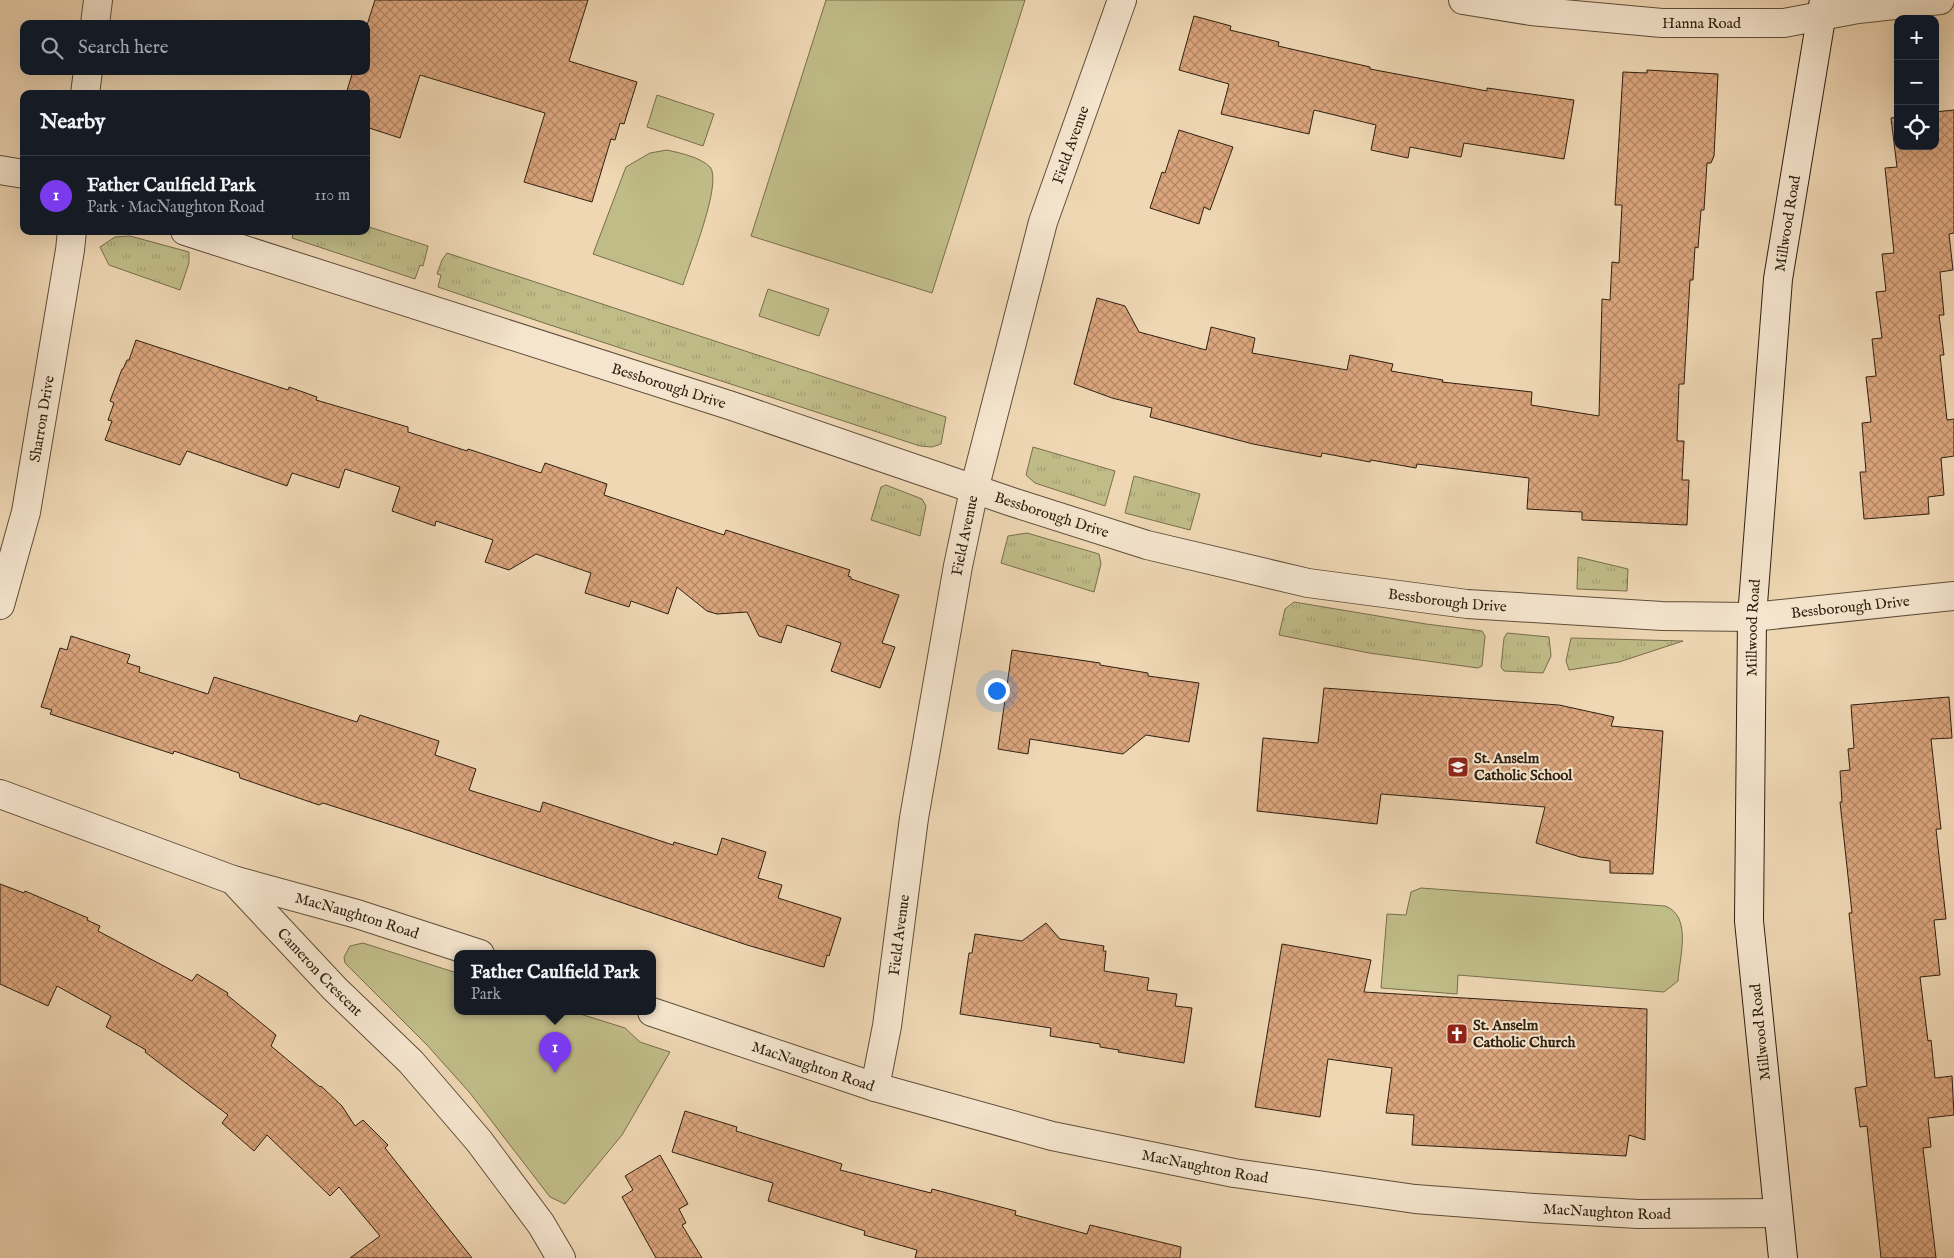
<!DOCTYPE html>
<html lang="en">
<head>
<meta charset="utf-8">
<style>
	body { margin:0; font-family:"IM FELL English",serif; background:#20242c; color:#f1f3f6 }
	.controls { position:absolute; right:15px; top:15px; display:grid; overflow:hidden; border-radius:10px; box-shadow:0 5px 20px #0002 }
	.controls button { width:45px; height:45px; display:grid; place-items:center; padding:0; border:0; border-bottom:1px solid #363941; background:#171b24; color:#f1f3f6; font:25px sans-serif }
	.you { position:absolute; left:996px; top:690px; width:18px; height:18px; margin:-12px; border:4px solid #fff; border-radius:50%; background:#1a73e8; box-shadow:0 0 0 8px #1a73e833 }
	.badge { display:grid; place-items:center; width:32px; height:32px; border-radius:50%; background:#7c3aed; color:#fff; font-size:16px; font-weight:700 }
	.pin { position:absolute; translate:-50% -41px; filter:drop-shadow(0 1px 2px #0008) }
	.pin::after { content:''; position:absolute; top:26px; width:18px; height:15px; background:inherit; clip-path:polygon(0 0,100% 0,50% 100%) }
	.popup { position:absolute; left:454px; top:950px; width:202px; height:65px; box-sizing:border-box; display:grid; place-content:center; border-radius:10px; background:#171b24; filter:drop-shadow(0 1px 4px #0005); font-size:16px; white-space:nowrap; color:#9ea1a6 }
	.popup b { font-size:19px; color:#f1f3f6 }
	.popup::after { content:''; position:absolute; left:50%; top:100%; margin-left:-10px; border:10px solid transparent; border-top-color:#171b24 }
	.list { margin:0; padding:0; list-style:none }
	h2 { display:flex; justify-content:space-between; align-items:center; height:65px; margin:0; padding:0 20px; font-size:21px }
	h2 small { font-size:16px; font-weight:400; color:#9ea1a6 }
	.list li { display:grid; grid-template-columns:32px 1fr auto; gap:15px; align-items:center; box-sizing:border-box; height:80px; padding:0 20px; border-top:1px solid #363941 }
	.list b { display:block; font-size:19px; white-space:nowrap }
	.list p { margin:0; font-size:16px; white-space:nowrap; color:#9ea1a6 }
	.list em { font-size:16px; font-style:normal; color:#9ea1a6 }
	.icon { flex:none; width:28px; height:28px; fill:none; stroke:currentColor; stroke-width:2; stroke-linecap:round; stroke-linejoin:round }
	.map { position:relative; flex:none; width:1954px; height:1258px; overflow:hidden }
	.search { position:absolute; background:#171b24; box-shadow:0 5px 20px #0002; left:20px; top:20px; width:350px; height:55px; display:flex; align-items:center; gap:12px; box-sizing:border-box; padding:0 18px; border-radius:10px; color:#9ea1a6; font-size:19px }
	.panel { position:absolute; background:#171b24; box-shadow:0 5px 20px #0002; left:20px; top:90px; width:350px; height:145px; border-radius:10px }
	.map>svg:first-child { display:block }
	.grass { fill:url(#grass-tufts); stroke:#786e4c }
	.green { fill:#c0bc88; stroke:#786e4c }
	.building { fill:url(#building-cross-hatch); stroke:#2f2010 }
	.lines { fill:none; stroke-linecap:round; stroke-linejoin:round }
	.street-casing { stroke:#5f4e39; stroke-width:30 }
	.secondary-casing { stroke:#2f2010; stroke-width:30 }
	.street { stroke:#f5e5ce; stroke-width:28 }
	.secondary { stroke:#f5e5ce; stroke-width:28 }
	.labels { text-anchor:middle; stroke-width:4; stroke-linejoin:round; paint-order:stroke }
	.street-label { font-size:15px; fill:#2f2010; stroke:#f5e5ce }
	.poi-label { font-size:15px; font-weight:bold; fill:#2f2010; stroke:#f5e5ce; text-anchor:start }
</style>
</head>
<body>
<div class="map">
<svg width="1954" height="1258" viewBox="0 0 1954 1258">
	<defs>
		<pattern id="grass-tufts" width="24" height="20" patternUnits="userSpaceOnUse" patternTransform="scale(1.25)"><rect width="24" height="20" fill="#c0bc88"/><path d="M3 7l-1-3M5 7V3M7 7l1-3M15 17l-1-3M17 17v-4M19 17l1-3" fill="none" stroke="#a5a174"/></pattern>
		<pattern id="building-cross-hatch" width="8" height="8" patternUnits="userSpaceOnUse" patternTransform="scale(1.25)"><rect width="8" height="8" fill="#dba57d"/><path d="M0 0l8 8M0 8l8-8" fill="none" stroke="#b28665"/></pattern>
	</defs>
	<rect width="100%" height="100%" fill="#efd7b4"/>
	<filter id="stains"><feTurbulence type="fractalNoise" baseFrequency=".004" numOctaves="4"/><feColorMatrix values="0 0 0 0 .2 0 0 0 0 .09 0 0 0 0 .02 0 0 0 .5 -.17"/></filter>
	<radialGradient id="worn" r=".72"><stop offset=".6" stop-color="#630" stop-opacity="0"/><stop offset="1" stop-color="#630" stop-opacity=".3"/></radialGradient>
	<g class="grass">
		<polygon points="366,226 428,246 423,266 420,265 415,279 292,238 294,231 366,231"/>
		<polygon points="130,236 189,252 189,263 180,290 109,265 100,247 115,237"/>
		<polygon points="447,253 946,417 941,444 932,447 920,446 544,323 438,287 441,275 437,274 442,260"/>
		<polygon points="1033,447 1115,471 1105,506 1035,483 1026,475"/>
		<polygon points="1134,476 1200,494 1190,530 1125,513"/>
		<polygon points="886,485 922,499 926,506 920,536 871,520 881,487"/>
		<polygon points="1027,533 1099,554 1101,564 1094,592 1001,563 1008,536"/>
		<polygon points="1578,557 1628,569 1627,591 1577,589"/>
		<polygon points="1294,602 1426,624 1482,631 1485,636 1482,666 1478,668 1369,653 1279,635 1285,609"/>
		<polygon points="1507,633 1549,637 1551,656 1543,673 1504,671 1501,667 1504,638"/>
		<polygon points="1571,638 1683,641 1619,662 1569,670 1566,661"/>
	</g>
	<g class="green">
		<polygon points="826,0 1025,0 932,293 751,236"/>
		<polygon points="657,95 714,114 703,146 647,127"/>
		<path d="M667,150C680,153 700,157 710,167C723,182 689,265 683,285L593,254L626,167L650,153Z"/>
		<polygon points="768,289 829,309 819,336 759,316"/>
		<path d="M1421,888L1665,906C1693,916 1679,959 1678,981L1664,992L1458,975L1457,994L1381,988L1387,914L1406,915L1411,892Z"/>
		<polygon points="363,943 457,973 458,1012 574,1012 625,1028 640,1042 670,1052 622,1135 565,1204 550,1197 470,1093 427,1045 345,963 344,957 350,946"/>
	</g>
	<g class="building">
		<polygon points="375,0 588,0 569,61 637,82 624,124 620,123 615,140 611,139 592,202 524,182 545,113 420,75 400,138 366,127 366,94 346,94 353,71 366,71 366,28"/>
		<polygon points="1194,16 1231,26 1230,30 1279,42 1278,46 1370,67 1370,69 1487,91 1487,88 1574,100 1564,159 1464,143 1461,157 1410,147 1408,158 1371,150 1376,125 1314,110 1309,134 1221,114 1229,84 1179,70"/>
		<polygon points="1647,70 1718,74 1714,156 1711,163 1707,163 1704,210 1701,210 1698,248 1695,247 1693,280 1690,280 1684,384 1679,384 1677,441 1684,441 1682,480 1689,480 1687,525 1582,520 1582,512 1527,509 1529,478 1417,464 1416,468 1371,460 1370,462 1322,453 1321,457 1253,444 1150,417 1152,408 1112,398 1074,384 1097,298 1125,306 1139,332 1206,350 1211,327 1255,338 1252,353 1347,370 1350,355 1393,364 1391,371 1443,380 1442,382 1532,392 1531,405 1599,416 1602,299 1610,300 1612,262 1619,263 1622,205 1615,205 1623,72 1647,73"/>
		<polygon points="1954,110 1954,233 1949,234 1953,270 1940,272 1944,315 1939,315 1944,355 1940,355 1947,420 1954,419 1954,456 1941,458 1944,495 1928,497 1929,514 1864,519 1860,472 1866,472 1862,423 1871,422 1866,377 1876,376 1872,339 1882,338 1876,292 1886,291 1882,254 1894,253 1885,168 1897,167 1891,118 1898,117 1898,146 1935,146 1935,112"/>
		<polygon points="1179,130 1233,147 1210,210 1204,207 1199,224 1150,208 1162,172 1165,173"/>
		<polygon points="136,340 288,390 289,387 317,397 316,400 408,427 408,432 467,451 468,449 541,473 545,463 607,484 604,495 724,535 726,530 850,570 848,576 851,577 851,579 899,595 882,643 895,647 880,688 831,671 841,643 787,625 781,643 759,636 747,612 717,614 707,611 677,587 668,614 631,601 629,607 585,593 591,573 536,554 509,570 485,562 493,540 436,521 435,526 392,511 400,487 345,469 339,488 292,473 287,486 187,451 180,465 105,440 112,421 108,420 114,403 110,401 122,369 123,369 127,360 129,360"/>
		<polygon points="71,636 130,655 127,663 140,667 139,672 208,694 214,677 357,722 360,715 439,741 435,755 476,769 469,790 540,812 543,802 673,845 674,842 717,855 722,838 766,852 758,878 782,885 778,898 841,918 829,956 827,955 824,967 819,966 747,945 410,831 323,803 319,805 240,778 239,773 174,751 173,754 50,714 52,710 41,707 60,648 67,650"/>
		<polygon points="1012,650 1100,663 1100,665 1148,673 1148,676 1199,683 1189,742 1146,735 1123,754 1030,739 1028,754 998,749"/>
		<polygon points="1324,688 1559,705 1614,717 1611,726 1663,731 1653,874 1610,873 1610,861 1580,857 1536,843 1545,807 1381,794 1377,824 1257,811 1263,738 1318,743"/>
		<polygon points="1949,697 1952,738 1931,739 1941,829 1936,829 1946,919 1934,920 1940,975 1920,977 1928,1041 1931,1040 1935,1078 1952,1076 1954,1115 1928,1118 1931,1147 1923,1148 1936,1258 1881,1258 1867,1126 1860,1127 1855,1088 1867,1086 1849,913 1852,913 1840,802 1842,802 1840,771 1850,770 1848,749 1854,748 1851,705"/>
		<polygon points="0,884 24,893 25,891 88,918 87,920 100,926 98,931 192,981 197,974 228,993 227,995 276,1035 271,1046 320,1087 321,1086 342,1106 355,1126 363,1120 388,1145 385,1148 472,1258 350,1258 380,1236 339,1187 330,1196 267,1135 254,1151 222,1123 228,1115 145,1052 146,1050 106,1027 111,1016 57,986 48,1006 0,984"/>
		<polygon points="1046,923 1060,939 1104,946 1103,951 1106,951 1104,971 1149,978 1147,990 1177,994 1175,1006 1192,1008 1184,1063 1118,1052 1119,1050 1100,1047 1100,1044 1050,1036 1051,1028 960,1014 969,953 972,953 975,934 1022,941"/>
		<polygon points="1282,944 1371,960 1364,992 1647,1009 1645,1140 1629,1135 1626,1156 1412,1145 1414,1115 1386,1113 1392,1068 1328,1059 1320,1117 1255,1107"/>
		<polygon points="685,1111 737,1127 736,1131 842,1164 840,1170 931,1193 932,1189 1016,1211 1015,1215 1087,1234 1090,1225 1181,1247 1180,1258 915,1258 917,1250 864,1235 865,1231 768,1201 773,1183 672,1152"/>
		<polygon points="660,1155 688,1204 679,1209 686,1223 682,1225 702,1258 656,1258 622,1197 633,1190 625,1176"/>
	</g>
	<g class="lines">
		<g class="street-casing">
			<g id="street">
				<path id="s1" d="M1463,0L1531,11L1662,23H1784L1858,9L1940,0"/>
				<polyline points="95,24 98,0"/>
				<polyline points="85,94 88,71"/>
				<polyline points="0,170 24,174"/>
				<path id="s2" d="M185,231L732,406L1012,502L1147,545L1308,583L1467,604L1662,616L1752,617L1954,596"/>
				<path id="s3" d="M0,605L26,512L70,250L72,231"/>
				<path id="s4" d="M0,794L233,880L335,989L411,1062L479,1141L541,1224L561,1258"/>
				<path id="s5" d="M233,880L357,914L480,954"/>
				<path id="s6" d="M652,1012L875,1087L1052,1136L1234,1173L1415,1199L1534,1208L1638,1214L1778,1213"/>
				<path id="s7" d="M875,1087L887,1026L914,818L958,566L974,490L1043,222L1122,0"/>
			</g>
		</g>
		<g class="secondary-casing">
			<g id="secondary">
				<path id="s8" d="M1783,1258L1749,921L1752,617L1778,279L1824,0"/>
			</g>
		</g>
		<use href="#street" class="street"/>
		<use href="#secondary" class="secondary"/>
	</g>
	<defs>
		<g id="school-square" transform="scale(1.125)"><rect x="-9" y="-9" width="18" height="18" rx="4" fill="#8f2418" stroke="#f5e5ce"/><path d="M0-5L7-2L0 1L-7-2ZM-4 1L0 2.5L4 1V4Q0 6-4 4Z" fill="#fff"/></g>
		<g id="church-square" transform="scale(1.125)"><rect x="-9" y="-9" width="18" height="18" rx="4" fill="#8f2418" stroke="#f5e5ce"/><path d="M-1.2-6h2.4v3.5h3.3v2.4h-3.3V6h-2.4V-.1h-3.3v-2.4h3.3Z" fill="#fff"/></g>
	</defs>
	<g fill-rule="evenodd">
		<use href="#school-square" x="1458" y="767"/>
		<use href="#church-square" x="1457" y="1034"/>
	</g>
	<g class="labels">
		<g class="street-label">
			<text dy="5" stroke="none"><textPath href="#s1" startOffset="240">Hanna Road</textPath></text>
			<text dy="5" stroke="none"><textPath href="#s7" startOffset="964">Field Avenue</textPath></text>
			<text dy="5" stroke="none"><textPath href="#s8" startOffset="1038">Millwood Road</textPath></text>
			<text dy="5" stroke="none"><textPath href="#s2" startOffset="508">Bessborough Drive</textPath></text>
			<text dy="5" stroke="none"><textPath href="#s3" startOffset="191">Sharron Drive</textPath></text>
			<text dy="5" stroke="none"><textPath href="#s2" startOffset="912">Bessborough Drive</textPath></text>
			<text dy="5" stroke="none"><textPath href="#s7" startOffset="559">Field Avenue</textPath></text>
			<text dy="5" stroke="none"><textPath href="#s2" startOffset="1318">Bessborough Drive</textPath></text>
			<text dy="5" stroke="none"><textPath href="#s2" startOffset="1722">Bessborough Drive</textPath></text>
			<text dy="5" stroke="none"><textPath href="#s8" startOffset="632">Millwood Road</textPath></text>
			<text dy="5" stroke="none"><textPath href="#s5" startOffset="129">MacNaughton Road</textPath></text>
			<text dy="5" stroke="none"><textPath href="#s7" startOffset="154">Field Avenue</textPath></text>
			<text dy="5" stroke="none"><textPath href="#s4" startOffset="375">Cameron Crescent</textPath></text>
			<text transform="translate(1760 1032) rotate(-96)" y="5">Millwood Road</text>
			<text dy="5" stroke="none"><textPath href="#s6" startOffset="170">MacNaughton Road</textPath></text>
			<text dy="5" stroke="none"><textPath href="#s6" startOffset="575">MacNaughton Road</textPath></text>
			<text dy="5" stroke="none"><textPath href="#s6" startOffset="980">MacNaughton Road</textPath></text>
		</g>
		<g class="poi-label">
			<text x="1474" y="763">St. Anselm<tspan x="1474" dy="17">Catholic School</tspan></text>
			<text x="1473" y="1030">St. Anselm<tspan x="1473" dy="17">Catholic Church</tspan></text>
		</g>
	</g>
	<rect width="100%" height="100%" filter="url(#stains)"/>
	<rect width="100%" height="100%" fill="url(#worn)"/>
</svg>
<div class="controls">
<button>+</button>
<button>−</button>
<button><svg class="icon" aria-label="locate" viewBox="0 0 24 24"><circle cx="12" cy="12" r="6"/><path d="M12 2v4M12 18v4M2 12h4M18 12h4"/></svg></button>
</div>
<div class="you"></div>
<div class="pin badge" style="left:555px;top:1073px">1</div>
<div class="popup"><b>Father Caulfield Park</b>Park</div>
<div class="search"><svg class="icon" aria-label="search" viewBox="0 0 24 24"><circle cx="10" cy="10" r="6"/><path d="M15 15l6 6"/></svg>Search here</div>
<section class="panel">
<h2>Nearby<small></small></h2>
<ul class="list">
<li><span class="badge">1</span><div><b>Father Caulfield Park</b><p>Park · MacNaughton Road</p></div><em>110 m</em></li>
</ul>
</section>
</div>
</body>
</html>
